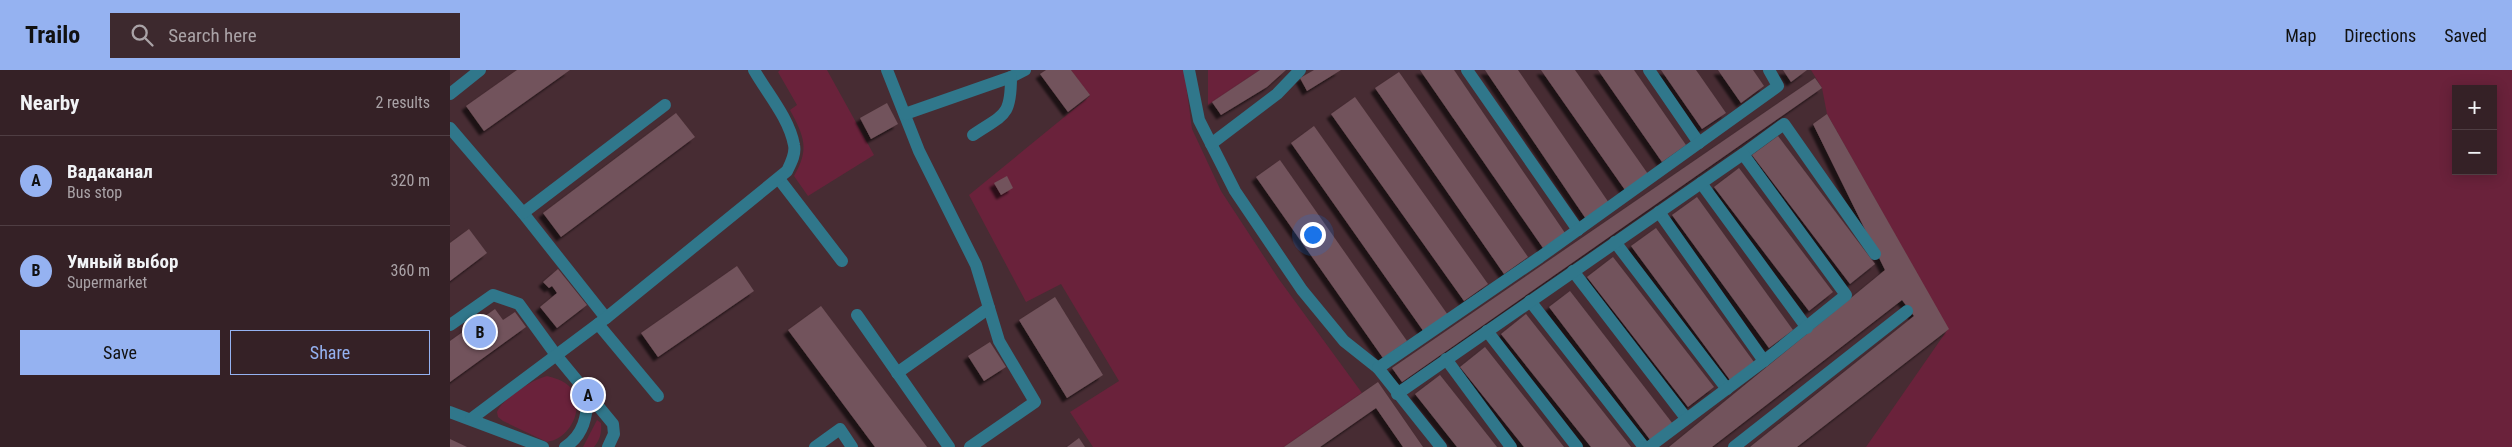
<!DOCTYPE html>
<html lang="en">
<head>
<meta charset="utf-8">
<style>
	body { margin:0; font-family:"Roboto Condensed",sans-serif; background:#3d292e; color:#f1f3f6 }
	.controls { position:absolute; right:15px; top:15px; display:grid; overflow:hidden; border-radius:0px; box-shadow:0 2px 12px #0003 }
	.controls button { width:45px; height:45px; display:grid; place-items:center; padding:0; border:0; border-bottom:1px solid #4f3e43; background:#352126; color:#f1f3f6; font:25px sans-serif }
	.you { position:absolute; left:862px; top:164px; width:18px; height:18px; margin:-12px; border:4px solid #fff; border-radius:50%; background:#1a73e8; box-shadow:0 0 0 8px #1a73e833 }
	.badge { display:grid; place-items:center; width:32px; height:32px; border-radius:50%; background:#95b2f1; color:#111; font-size:16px; font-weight:700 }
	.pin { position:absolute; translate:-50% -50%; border:2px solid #fff; box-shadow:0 1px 5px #0006 }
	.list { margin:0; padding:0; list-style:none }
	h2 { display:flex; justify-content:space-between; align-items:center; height:65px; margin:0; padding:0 20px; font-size:21px }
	h2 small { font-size:16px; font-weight:400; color:#aaa3a7 }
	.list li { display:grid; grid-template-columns:32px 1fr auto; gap:15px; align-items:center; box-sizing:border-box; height:90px; padding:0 20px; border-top:1px solid #4f3e43 }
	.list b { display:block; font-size:19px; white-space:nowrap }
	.list p { margin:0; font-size:16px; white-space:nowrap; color:#aaa3a7 }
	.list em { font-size:16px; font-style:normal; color:#aaa3a7 }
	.actions { display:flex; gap:10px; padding:15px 20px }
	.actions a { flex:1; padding:11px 0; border:1px solid #95b2f1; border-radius:0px; text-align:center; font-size:18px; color:#95b2f1 }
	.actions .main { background:#95b2f1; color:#111 }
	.icon { flex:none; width:28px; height:28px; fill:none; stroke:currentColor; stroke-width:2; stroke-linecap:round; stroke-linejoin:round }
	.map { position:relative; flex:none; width:2062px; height:377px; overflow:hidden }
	header { display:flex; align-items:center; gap:30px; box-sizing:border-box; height:70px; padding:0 25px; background:#95b2f1; color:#111 }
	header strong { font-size:24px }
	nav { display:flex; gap:28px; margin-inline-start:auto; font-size:18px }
	.search { width:350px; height:45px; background:#3d292e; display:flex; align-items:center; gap:12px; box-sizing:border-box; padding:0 18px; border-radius:0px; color:#aaa3a7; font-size:19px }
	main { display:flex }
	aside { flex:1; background:#352126 }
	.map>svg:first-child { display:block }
	.green { fill:#6a223b; fill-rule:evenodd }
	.building { fill:#72535b; filter:url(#shadow) }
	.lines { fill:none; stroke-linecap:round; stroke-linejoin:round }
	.minor { stroke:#30778b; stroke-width:12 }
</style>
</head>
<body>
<header>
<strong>Trailo</strong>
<div class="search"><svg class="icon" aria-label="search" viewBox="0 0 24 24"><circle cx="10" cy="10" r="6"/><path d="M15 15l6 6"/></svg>Search here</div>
<nav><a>Map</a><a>Directions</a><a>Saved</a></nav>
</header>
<main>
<aside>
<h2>Nearby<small>2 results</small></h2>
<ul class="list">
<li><span class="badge">A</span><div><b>Вадаканал</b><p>Bus stop</p></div><em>320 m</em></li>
<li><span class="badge">B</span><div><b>Умный выбор</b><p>Supermarket</p></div><em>360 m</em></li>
</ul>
<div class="actions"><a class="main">Save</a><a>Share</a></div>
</aside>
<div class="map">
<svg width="2062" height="377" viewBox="0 0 2062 377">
	<defs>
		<filter id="shadow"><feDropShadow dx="-4.5" dy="4.5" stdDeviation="1" flood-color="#0009"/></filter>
	</defs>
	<rect width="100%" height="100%" fill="#472c33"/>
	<g class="green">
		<path d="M330,0H377L424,85L358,126L344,106C360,79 354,66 340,40L347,35L328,2Z"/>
		<polygon points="621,0 734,0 742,59 771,121 828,208 912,323 834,377 643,377 620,342 669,311 611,214 576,232 519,125 640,26"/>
		<polygon points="758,0 810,0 758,35"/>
		<path d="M1361,0H2062V377H1416L1498,259L1377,44L1372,18ZM2006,19H2043V101H2006Z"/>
		<path d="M97,306C104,308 113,310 119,316C137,335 121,369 97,372L53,351L48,347L47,342C52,329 83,309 97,306Z"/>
		<path d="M147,350L151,353C152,362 150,370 144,377H133Z"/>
	</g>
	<g class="building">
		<polygon points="67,0 120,0 34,61 16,36"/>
		<polygon points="596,0 621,0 640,25 618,42 590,4"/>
		<polygon points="810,0 836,0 817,17 771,45 762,32"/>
		<polygon points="864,0 891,0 857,21 850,8"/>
		<polygon points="970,0 1004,0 1115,163 1093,178"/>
		<polygon points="1035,0 1068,0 1159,133 1136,149"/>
		<polygon points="1091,0 1125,0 1198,104 1175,120"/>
		<polygon points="1148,0 1184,0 1236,75 1212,92"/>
		<polygon points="1211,0 1246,0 1276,43 1252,59"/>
		<polygon points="1268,0 1303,0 1314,16 1291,33"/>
		<polygon points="1333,0 1357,0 1341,12"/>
		<polygon points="949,2 1078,187 1054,204 925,18"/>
		<polygon points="1365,8 1372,18 952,312 942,298"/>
		<polygon points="905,27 1038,214 1014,231 881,44"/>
		<polygon points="437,33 448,54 421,69 410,48"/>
		<polygon points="226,43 245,67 111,167 93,143"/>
		<polygon points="1377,44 1499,259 1347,377 1300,377 1464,246 1452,230 1262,377 1219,377 1435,200 1363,54"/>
		<polygon points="864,56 998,245 974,262 841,73"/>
		<polygon points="1328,66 1425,194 1400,214 1302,85"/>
		<polygon points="830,90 957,271 933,288 806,107"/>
		<polygon points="1289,98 1383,222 1359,241 1264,117"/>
		<polygon points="557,106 563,118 551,125 544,113"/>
		<polygon points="1247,127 1343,260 1319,278 1222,145"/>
		<polygon points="1206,158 1304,292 1280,310 1181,176"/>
		<polygon points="19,159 37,183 0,211 0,173"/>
		<polygon points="1163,187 1264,317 1238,337 1137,207"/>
		<polygon points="287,196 304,221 208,287 191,263"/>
		<polygon points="108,199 137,235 107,258 90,237 107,223 102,216 99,218 93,212"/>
		<polygon points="1120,221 1223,354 1201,371 1099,237"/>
		<polygon points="605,227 653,305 617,328 569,250"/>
		<polygon points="371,236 477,377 425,377 338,260"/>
		<polygon points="45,239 53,250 65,242 76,257 0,312 0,271"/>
		<polygon points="1076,244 1181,377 1141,377 1051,264"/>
		<polygon points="540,272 556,297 534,311 518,286"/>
		<polygon points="1035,277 1114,377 1074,377 1010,297"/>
		<polygon points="990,305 1047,377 1007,377 965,324"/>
		<polygon points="928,312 973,377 953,377 926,338 870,377 834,377"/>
		<polygon points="629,368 635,377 617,377"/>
		<polygon points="0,369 17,377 0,377"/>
	</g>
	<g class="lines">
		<g class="minor">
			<polyline points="437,0 469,81 526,195 549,271 585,332 520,377"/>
			<polyline points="739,0 749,50 785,121 852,220 894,271 928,298"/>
			<polyline points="1017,0 1128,160"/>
			<polyline points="1199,0 1249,73"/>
			<polyline points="0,24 30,0"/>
			<polyline points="455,44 561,7 575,0"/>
			<polyline points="0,58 73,143 156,248"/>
			<path d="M523,65C554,44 561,47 561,7"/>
			<polyline points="761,74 827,24 850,0"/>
			<polyline points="1293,84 1334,54 1425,184"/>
			<polyline points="329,109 392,191"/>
			<polyline points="1251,113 1357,258"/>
			<polyline points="1209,142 1314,291"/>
			<polyline points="73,143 215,35"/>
			<polyline points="1165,172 1277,319"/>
			<polyline points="1123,201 1236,348"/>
			<polyline points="1080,231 1194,377"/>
			<polyline points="407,245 499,377"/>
			<polyline points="148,254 208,326"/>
			<polyline points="0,255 43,225 69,234 106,285 163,354 164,364 158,377"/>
			<polyline points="1037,261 1127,377"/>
			<polyline points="996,289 1061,377"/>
			<polyline points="447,303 539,238"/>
			<polyline points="947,324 1293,84 1396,225 1314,291 1199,377"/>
			<polyline points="0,342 93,377"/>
			<path d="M21,349L156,248L337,101C341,93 346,84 344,75C339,48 317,23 304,0"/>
			<path d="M115,377C134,365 137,346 138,325"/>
			<polyline points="365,377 390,359 402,377"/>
			<polyline points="991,377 928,298 1090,187 1328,16 1319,0"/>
			<polyline points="1284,377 1457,241"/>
		</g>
	</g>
</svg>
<div class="controls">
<button>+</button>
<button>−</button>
</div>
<div class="you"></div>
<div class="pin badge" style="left:138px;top:325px">A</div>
<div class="pin badge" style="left:30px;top:262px">B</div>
</div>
</main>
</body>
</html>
